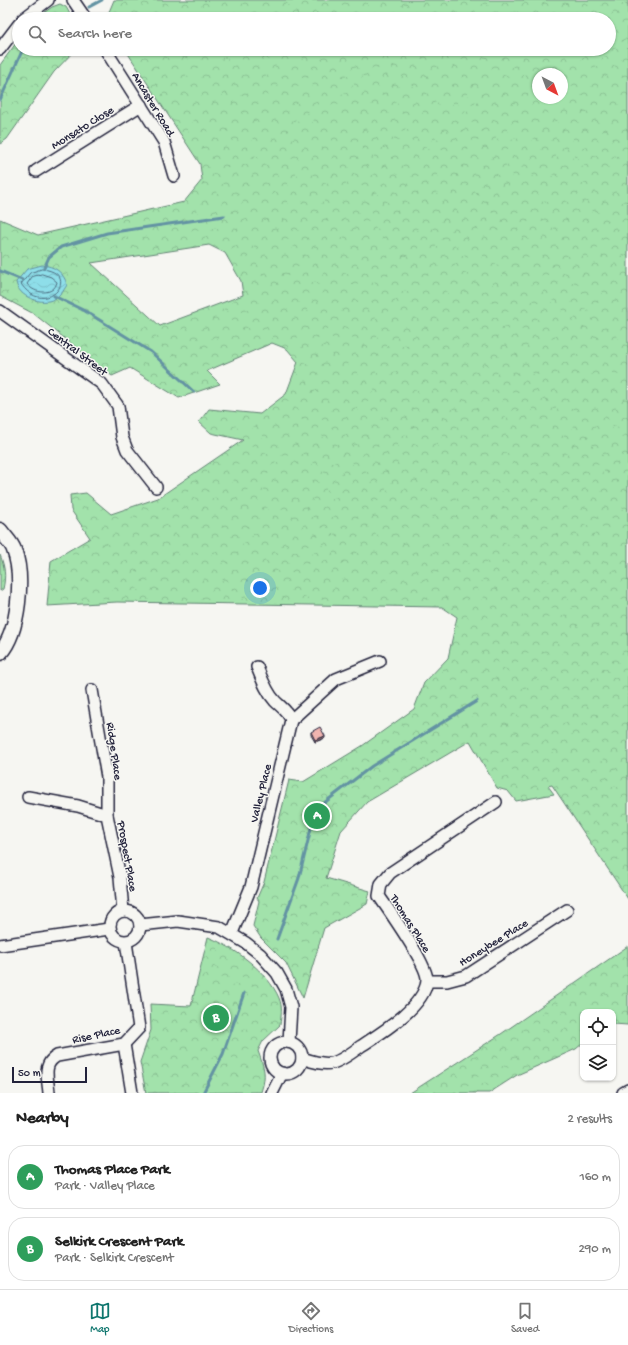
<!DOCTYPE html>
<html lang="en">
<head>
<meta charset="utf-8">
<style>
	body { margin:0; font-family:"Gochi Hand",sans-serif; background:#f2f2f2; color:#222 }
	.controls { position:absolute; right:12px; bottom:12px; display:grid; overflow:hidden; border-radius:8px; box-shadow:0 1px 3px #0004 }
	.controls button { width:36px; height:36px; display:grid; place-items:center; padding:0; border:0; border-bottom:1px solid #e0e0e0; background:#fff; color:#222; font:20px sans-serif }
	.compass { position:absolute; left:532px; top:68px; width:36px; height:36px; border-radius:50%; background:#fff; box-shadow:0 1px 3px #0004; rotate:139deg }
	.scale { position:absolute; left:12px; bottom:10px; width:75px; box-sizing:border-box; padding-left:4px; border:2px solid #22223b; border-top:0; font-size:11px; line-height:14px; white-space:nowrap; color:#22223b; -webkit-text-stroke:3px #f6f6f2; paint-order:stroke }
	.you { position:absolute; left:260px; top:588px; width:14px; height:14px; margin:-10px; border:3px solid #fff; border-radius:50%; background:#1a73e8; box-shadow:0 0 0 6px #1a73e833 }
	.badge { display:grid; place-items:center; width:26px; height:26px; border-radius:50%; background:#0f766e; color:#fff; font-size:13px; font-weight:700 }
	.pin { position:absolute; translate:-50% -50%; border:2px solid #fff; box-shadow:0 1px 4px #0006 }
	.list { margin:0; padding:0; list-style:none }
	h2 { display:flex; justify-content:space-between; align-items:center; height:52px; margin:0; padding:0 16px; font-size:17px }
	h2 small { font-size:13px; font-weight:400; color:#767676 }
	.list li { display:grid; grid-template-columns:26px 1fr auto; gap:12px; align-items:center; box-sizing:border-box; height:64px; margin:0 8px 8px; padding:0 8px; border:1px solid #e0e0e0; border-radius:16px }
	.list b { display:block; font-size:15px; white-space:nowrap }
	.list p { margin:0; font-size:13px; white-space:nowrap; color:#767676 }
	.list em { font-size:13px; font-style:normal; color:#767676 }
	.icon { flex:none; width:22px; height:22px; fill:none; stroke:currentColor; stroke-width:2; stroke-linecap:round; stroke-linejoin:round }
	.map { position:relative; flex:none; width:628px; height:1093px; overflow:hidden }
	.search { position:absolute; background:#fff; box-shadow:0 1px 3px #0004; left:12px; right:12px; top:12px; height:44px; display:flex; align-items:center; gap:10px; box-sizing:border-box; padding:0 14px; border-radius:22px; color:#767676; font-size:15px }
	.sheet { height:196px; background:#fff }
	nav { display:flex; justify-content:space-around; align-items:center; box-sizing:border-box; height:56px; border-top:1px solid #e0e0e0; background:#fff; font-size:11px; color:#767676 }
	nav a { display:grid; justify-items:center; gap:2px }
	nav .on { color:#0f766e }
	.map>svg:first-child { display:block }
	.forest { fill:url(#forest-crowns); stroke:#628273; fill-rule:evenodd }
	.water { fill:url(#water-waves); stroke:#6393a3 }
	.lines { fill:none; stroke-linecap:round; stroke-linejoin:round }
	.shore { stroke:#4d6d81; stroke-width:1 }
	.stream { stroke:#6393a3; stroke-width:3 }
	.minor-casing { stroke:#22223b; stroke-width:14 }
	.tertiary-casing { stroke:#22223b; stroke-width:17 }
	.minor { stroke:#f6f6f2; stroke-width:11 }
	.tertiary { stroke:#f6f6f2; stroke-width:14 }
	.wall { fill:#cf9c97; stroke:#22223b }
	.shaded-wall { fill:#a97f7b; stroke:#22223b }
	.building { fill:#f1b5b0; stroke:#22223b }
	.labels { text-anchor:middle; stroke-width:3; stroke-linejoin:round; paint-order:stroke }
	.street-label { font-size:12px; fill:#22223b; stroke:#f6f6f2 }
</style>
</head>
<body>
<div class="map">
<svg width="628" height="1093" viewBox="0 0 628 1093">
	<defs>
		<pattern id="forest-crowns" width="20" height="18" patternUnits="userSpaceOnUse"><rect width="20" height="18" fill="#a2e2ab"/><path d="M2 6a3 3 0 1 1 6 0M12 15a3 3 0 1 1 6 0" fill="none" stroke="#8bc294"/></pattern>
		<pattern id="water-waves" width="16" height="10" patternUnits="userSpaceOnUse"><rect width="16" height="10" fill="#8edee9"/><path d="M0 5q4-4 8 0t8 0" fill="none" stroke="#7abec9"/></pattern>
	</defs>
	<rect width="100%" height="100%" fill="#f6f6f2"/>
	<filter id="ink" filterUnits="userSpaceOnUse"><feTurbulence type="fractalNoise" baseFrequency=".025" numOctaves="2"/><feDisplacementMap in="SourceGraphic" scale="8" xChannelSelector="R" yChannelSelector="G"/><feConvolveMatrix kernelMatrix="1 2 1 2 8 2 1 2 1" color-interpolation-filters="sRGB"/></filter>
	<g filter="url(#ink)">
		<g class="forest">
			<path d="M114,0H628V899L552,785L548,786L554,794L516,801L508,791L497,788L470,741L367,802L341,831L326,878L370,891L367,904L324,928L303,998L286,963L261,938L253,926L259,901L257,898L264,882L289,780L303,782L362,746L414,709L424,683L448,658L457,617L442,607L117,602L47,606L51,561L90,538L71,510L70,495L86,493L111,514L158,498L243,440L211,433L199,422L209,409L260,414L286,394L298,362L287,349L272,343L207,371L220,384L179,398L130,368L112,376L34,314L0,296V219L38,235L184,202L202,180L200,164L125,49H609V19H106ZM538,74H562V98H538ZM209,245L225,253L241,281L243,295L160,326L91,263Z"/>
			<polygon points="60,4 66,7 73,19 35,19 52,7"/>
			<polygon points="19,39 19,49 76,49 54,72 7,139 0,144 0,65"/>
			<path d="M0,555C5,567 6,576 3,589L0,591Z"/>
			<path d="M208,937C234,947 268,972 279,998C283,1007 281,1016 280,1025L263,1041L258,1051C264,1068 267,1074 261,1092L146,1093L140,1062L151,1030L150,1004L191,1006Z"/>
			<polygon points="628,946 628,1025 613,1024 613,1012 583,1012 583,1043 576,1049 517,1075 489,1093 410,1093 501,1034"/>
		</g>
		<path class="water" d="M42,265C54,266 64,272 67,285C63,291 61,296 54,299C42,306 18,297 16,282L27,269Z"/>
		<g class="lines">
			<g class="shore">
				<path d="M42,269C84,273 46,320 21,284L30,273Z"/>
				<path d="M42,274L51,277L57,282C54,296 34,294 27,284L32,277Z"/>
			</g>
			<g class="stream">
				<polyline points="89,7 102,0"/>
				<polyline points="59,19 66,16"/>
				<polyline points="0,100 23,49"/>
				<polyline points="44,268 49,257 61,247 107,233 224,216"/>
				<polyline points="0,271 22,280"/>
				<polyline points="54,296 85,311 151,352 194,392"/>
				<polyline points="277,939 299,878 312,824 324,803 372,766 477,701"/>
				<polyline points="203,1093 223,1054 244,993"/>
			</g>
			<g class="minor-casing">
				<g id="minor">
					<polyline points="73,0 86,19"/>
					<polyline points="23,19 48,0"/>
					<polyline points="0,49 19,24"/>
					<polyline points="105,49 164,142 174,176"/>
					<polyline points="36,171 141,105"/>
					<polyline points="0,311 102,384 118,406 122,437 127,450 156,487"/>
					<polyline points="92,690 107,777 107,815"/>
					<polyline points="291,720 336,679 380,661"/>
					<polyline points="28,797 78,806 107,815 120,877 123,911"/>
					<circle cx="125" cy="926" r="15"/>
					<polyline points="140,925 178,921 219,927 246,943 260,954 277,973 286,989 291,1007 289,1042"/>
					<path d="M232,933L251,887L291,720C288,711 281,707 275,701C266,691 262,679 257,667"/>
					<polyline points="0,945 109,929"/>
					<polyline points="427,981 447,981 466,976 567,910"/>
					<circle cx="286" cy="1058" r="16"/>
					<polyline points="124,1044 132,1093"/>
					<path d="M302,1058C311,1061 322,1065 332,1063C341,1061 353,1052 361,1046C381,1033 424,1007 427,981C429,966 389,911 379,896L381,884L390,873L496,802"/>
					<path d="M49,1093C48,1078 42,1064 57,1056L124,1044L139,1028L126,942"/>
					<polyline points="272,1093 282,1073"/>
					<polyline points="623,1093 628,1090"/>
				</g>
			</g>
			<g class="tertiary-casing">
				<path id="tertiary" d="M0,530C4,536 12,543 14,550C24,576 19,632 0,653"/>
			</g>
			<use href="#minor" class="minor"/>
			<use href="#tertiary" class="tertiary"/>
		</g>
		<polygon class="wall" points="311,732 325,738 315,742 311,735"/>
		<polygon class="shaded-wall" points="325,736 325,738 315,742 315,740"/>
		<polygon class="building" points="320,727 325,736 315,740 311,732"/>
	</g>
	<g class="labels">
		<g class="street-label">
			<text transform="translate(154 104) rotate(59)" y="4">Ancaster Road</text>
			<text transform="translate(82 127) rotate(-32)" y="4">Monsato Close</text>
			<text transform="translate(78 351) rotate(37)" y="4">Central Street</text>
			<text transform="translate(115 751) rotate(82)" y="4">Ridge Place</text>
			<text transform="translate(260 793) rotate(-76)" y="4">Valley Place</text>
			<text transform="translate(128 856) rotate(80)" y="4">Prospect Place</text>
			<text transform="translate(411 923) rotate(58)" y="4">Thomas Place</text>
			<text transform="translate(493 942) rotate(-32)" y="4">Honeybee Place</text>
			<text transform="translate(96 1034) rotate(-12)" y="4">Rise Place</text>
		</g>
	</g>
</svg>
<div class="controls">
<button><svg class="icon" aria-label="locate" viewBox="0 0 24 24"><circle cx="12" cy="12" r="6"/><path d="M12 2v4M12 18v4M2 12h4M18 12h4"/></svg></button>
<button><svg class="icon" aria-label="layers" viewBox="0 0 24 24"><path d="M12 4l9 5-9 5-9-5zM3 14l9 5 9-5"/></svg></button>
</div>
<svg class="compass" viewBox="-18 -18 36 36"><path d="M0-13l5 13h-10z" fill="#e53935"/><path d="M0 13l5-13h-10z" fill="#767676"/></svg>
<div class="scale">50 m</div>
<div class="you"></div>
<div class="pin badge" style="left:317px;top:816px;background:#2e9e5b">A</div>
<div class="pin badge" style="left:216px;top:1018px;background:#2e9e5b">B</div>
<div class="search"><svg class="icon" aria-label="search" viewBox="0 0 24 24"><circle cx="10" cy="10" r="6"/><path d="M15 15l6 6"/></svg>Search here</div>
</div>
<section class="sheet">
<h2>Nearby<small>2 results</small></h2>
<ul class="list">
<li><span class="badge" style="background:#2e9e5b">A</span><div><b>Thomas Place Park</b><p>Park · Valley Place</p></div><em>160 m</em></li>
<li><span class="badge" style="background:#2e9e5b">B</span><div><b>Selkirk Crescent Park</b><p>Park · Selkirk Crescent</p></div><em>290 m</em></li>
</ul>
</section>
<nav>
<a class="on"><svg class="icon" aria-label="map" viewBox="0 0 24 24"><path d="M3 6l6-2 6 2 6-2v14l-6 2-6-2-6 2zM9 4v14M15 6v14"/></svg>Map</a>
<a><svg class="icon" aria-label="directions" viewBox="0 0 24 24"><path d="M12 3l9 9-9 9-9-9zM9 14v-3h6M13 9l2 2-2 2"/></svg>Directions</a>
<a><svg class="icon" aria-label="saved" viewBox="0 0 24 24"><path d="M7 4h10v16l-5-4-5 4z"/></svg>Saved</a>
</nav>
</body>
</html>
